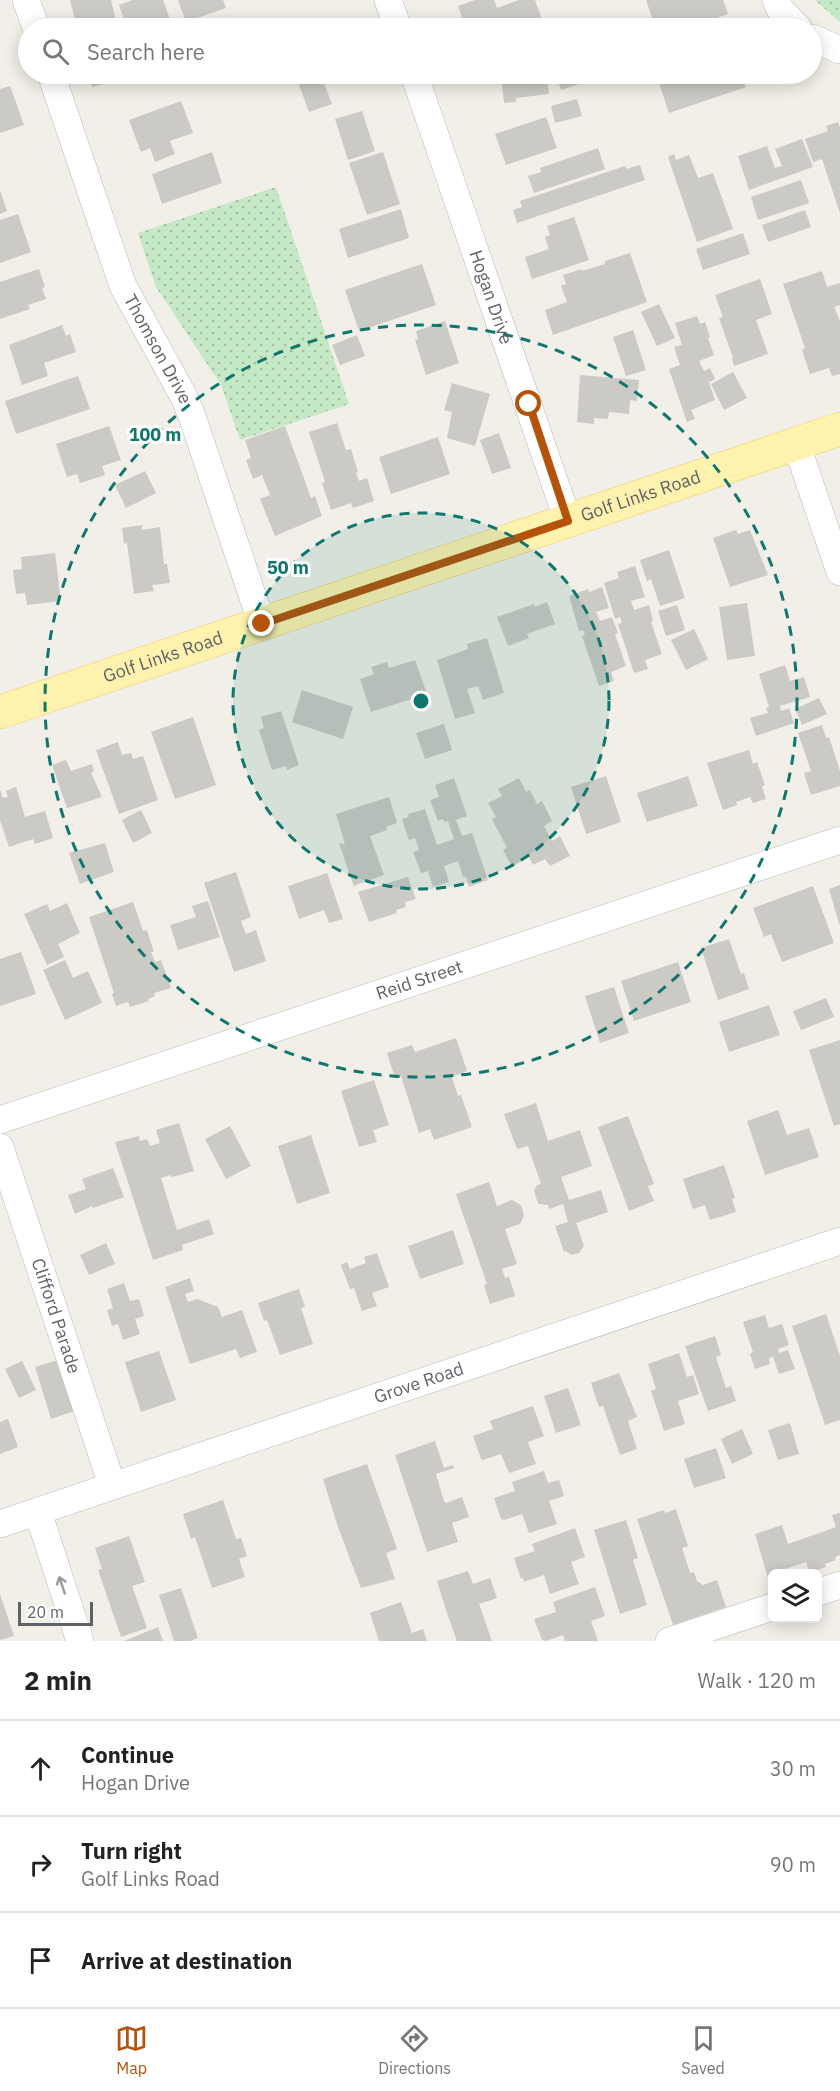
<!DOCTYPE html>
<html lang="en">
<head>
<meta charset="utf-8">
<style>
	body { margin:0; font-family:"IBM Plex Sans",sans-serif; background:#f6f6f6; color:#222 }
	.controls { position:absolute; right:18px; bottom:18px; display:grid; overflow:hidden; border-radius:9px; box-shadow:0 3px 15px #0003 }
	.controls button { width:54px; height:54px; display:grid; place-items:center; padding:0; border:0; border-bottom:2px solid #e0e0e0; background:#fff; color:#222; font:30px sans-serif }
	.scale { position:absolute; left:18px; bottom:15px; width:75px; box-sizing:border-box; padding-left:6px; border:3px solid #5f6368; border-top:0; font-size:16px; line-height:21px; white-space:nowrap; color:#5f6368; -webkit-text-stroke:4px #fff; paint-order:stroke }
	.stop { position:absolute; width:18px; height:18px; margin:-14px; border:4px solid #b45309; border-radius:50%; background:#fff }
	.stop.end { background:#b45309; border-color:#fff; box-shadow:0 2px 6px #0008 }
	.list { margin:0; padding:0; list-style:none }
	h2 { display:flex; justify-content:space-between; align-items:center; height:78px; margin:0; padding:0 24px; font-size:26px }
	h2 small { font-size:20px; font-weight:400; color:#767676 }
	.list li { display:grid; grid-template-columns:39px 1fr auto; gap:18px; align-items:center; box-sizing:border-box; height:96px; padding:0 24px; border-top:2px solid #e0e0e0 }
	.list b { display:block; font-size:22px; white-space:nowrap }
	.list p { margin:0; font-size:20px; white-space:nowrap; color:#767676 }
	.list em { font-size:20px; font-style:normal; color:#767676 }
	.icon { flex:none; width:33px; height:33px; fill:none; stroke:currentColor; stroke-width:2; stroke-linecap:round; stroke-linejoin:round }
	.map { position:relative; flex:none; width:840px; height:1641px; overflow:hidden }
	.search { position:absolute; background:#fff; box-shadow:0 3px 15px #0003; left:18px; right:18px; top:18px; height:66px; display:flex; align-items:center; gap:15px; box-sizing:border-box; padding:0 21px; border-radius:33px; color:#767676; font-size:22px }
	.sheet { height:366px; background:#fff }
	nav { display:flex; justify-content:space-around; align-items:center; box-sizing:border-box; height:84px; border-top:2px solid #e0e0e0; background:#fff; font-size:16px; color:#767676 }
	nav a { display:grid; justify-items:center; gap:3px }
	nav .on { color:#b45309 }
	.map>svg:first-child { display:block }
	.green { fill:url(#green-dots) }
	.building { fill:#cccac5 }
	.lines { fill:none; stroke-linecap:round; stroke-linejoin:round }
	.minor-casing { stroke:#b5b8bc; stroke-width:28 }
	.major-casing { stroke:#f2c960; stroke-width:34 }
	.minor { stroke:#fff; stroke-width:27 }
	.major { stroke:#fff2af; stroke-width:33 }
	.oneway { stroke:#979a9d }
	.route { stroke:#b45309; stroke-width:8 }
	.ring { fill:none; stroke:#0f766e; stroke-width:3; stroke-dasharray:10 8 }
	.labels { text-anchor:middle; stroke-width:6; stroke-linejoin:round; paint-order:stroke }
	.street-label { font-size:18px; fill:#5f6368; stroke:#fff }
	.centre { fill:#0f766e; stroke:#fff; stroke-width:3 }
	.ring-label { font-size:18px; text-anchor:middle; font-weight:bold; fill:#0f766e; stroke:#fff; stroke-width:6; stroke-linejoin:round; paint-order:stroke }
</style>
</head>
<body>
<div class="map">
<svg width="840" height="1641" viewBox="0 0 840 1641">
	<defs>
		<pattern id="green-dots" width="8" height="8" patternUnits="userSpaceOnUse" patternTransform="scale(1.5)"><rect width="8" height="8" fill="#c5e8c5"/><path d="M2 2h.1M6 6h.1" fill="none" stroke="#a3c0a4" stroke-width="1.8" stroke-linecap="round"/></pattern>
	</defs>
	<rect width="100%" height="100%" fill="#f1efe8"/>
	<g class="green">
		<polygon points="815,0 840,0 840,22"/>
		<polygon points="276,187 349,404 240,440 221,385 156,287 138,233"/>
	</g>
	<g class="building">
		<polygon points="70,0 111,0 117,26 108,28 77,28"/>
		<polygon points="133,0 163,0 171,22 169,23 171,28 127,28 119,5"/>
		<polygon points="178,0 223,0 226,8 186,22"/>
		<polygon points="475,0 494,0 497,8 519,0 535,0 545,28 466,28 458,6"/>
		<polygon points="646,0 723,0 728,14 688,28 647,28 645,22 653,20"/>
		<polygon points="734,18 737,28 710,28 709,26"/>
		<polygon points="88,74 107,74 109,82 92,87"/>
		<polygon points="295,74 343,74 323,81 332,104 309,112"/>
		<polygon points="505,74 547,74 549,94 516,98 516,102 504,103 502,84 507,83"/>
		<polygon points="555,74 586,74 589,81 561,90"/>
		<polygon points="656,74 743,74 747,83 744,84 746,87 669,113"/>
		<polygon points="10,86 24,125 0,133 0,89"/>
		<polygon points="577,99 582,116 555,123 551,106"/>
		<polygon points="181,101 193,133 170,141 175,154 155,162 150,148 141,152 129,120"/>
		<polygon points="362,111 375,151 348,160 335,119"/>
		<polygon points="546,117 557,148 506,165 495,134"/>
		<polygon points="838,122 840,127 840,213 822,159 813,162 805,139 828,131 826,126"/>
		<polygon points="802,139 813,167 749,190 738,156 767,146 775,168 782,166 775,149"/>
		<polygon points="598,148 605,169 534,193 528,176 541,172 540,168"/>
		<polygon points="212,152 222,183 162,204 152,174"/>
		<polygon points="383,152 400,204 367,215 349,163"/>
		<polygon points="674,154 676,160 689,155 698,178 713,173 733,229 697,242 668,157"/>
		<polygon points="640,165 645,180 517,223 513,210 522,207 520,201 625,166 626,169"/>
		<polygon points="801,180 809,203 758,220 751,197"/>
		<polygon points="0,191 7,211 0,214"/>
		<polygon points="401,209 409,238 348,258 339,229"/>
		<polygon points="805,210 811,227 768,242 762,225"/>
		<polygon points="18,214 31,252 0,263 0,220"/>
		<polygon points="574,217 589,260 532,279 525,257 549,249 545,237 550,235 547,226"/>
		<polygon points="743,233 750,254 703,270 696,249"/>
		<polygon points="630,253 647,302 553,335 545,310 567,302 561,286 566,284 563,275 582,269 582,271 605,264 605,261"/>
		<polygon points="422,264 436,305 359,331 345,290"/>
		<polygon points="39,269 45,287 42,288 46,299 28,305 30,309 0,319 0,282"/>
		<polygon points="822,271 827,287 840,283 840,305 834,307 840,321 840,374 832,376 829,368 810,374 802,350 805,348 783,284"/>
		<polygon points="760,279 772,314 756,320 768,354 734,366 732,359 733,358 719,318 723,317 715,295"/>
		<polygon points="659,304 675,338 657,346 641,312"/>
		<polygon points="697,316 700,324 705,322 710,337 708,338 714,355 699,361 704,371 710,368 715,379 710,382 708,380 715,400 691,410 695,419 687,422 669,369 680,365 674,347 682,345 675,323"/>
		<polygon points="445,321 459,363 426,375 415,340 418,339 416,331"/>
		<polygon points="62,325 66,336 70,334 76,352 44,363 48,376 22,385 9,345"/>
		<polygon points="633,330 646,370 626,376 613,337"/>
		<polygon points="357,335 365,356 340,365 332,345"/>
		<polygon points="733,372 747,398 724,410 711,384"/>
		<polygon points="580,375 639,380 637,401 630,400 629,414 609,412 608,419 594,418 594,424 577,422"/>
		<polygon points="78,376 90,409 16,434 5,401"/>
		<polygon points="452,383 490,394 475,446 447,438 452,412 444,410"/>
		<polygon points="337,423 346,450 351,449 358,472 356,473 359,481 367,478 374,501 353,508 351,503 331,510 322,483 325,482 309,432"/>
		<polygon points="109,426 121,460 102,466 105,475 80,483 77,474 67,477 56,444"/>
		<polygon points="285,426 311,498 315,496 322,516 275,536 260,499 270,495 262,475 253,479 246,460 251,458 245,440"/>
		<polygon points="499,433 511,468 492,474 480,440"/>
		<polygon points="438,437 450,474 391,494 379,457"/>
		<polygon points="145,471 156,493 126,508 115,485"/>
		<polygon points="142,525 142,530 160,527 164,564 167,564 170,583 152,585 154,591 134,594 127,543 124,544 122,528"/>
		<polygon points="736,530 738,534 750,530 768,575 730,587 713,538"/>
		<polygon points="669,550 685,598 660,606 651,579 647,581 640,560"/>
		<polygon points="55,553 61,601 27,605 25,593 16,594 13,570 22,569 21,557"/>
		<polygon points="635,566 645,597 631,601 634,610 649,605 653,621 651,622 662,654 645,660 648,669 634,673 618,624 622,623 620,617 615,619 604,583 619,578 617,572"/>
		<polygon points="602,587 609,608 596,612 600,621 612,617 618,633 615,634 626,666 611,672 614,681 599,686 582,636 585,635 583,630 579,631 569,596 588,589 589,592"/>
		<polygon points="547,602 555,624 527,634 529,638 508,646 497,617 534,604 535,607"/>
		<polygon points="747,603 755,656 727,660 719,607"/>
		<polygon points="677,605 685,630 666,636 658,611"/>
		<polygon points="694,629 708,659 686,670 671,640"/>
		<polygon points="487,638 504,693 483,700 478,686 467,689 475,713 455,719 437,660 468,649 467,644"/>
		<polygon points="415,660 427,694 371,712 360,679 374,674 371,667 387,662 389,668"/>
		<polygon points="785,665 790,681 804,677 810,697 780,706 781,711 789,708 794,723 756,736 750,718 768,713 766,708 769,707 759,674"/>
		<polygon points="302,690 353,707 343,739 292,722"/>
		<polygon points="819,698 827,714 802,725 795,709"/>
		<polygon points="281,711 299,765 287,770 286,766 272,770 259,730 264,728 261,717"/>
		<polygon points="193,717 216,785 175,799 151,732"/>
		<polygon points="444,724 452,750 425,759 416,733"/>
		<polygon points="822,725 826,738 829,737 840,771 840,786 811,795 804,773 811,771 798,733"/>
		<polygon points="118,742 122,755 131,753 133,759 143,756 158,800 119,814 96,750"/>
		<polygon points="749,750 753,764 757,762 765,785 762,786 766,799 753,803 750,797 736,802 737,805 723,810 707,763"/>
		<polygon points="66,760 71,771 92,764 94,772 91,773 102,797 67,808 52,765"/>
		<polygon points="606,776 621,822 586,834 571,787"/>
		<polygon points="688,776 698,806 647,822 637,793"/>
		<polygon points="454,778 467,816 456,820 462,836 472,833 488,880 469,887 466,877 463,877 458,861 444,866 449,882 433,887 428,871 421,873 413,852 419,850 415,838 409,840 402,819 409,817 408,814 425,809 437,845 454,839 448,821 444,822 443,819 438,821 430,800 439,797 435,785"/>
		<polygon points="519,778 526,792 530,790 537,804 542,801 552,821 544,826 552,841 560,836 570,856 550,866 545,859 533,865 529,857 512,867 503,850 507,848 492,819 496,817 488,803 502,796 498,789"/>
		<polygon points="16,787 25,817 45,811 53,838 35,844 33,839 9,847 0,820 0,789 3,798 8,797 6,791"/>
		<polygon points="389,797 397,823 386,827 387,830 370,836 384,875 356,885 354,887 339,843 345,844 336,814"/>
		<polygon points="141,810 152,833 133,843 122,820"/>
		<polygon points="105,843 114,872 80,884 69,853"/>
		<polygon points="236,872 251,917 241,921 246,934 256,930 266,961 234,972 204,883"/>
		<polygon points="327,873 343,919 329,923 324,910 299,919 288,886"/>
		<polygon points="408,877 416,899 405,902 406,907 396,910 397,913 369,922 358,892"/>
		<polygon points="840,885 840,924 839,924 829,889"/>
		<polygon points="813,886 834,943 782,962 771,934 764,937 753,908"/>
		<polygon points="208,901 220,937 178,950 170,925 196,917 192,906"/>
		<polygon points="133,902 143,931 147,930 154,952 151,952 155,962 161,960 171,988 154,993 155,996 148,999 149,1001 130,1007 128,1002 116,1006 112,994 114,993 89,917"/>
		<polygon points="67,903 80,933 58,944 64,957 47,965 24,914 47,904 50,911"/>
		<polygon points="729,939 741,974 744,973 749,989 718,1000 701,948"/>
		<polygon points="21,952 36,994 0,1006 0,959"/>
		<polygon points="65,960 73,978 88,971 102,1003 65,1020 43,970"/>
		<polygon points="678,962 691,1002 634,1021 621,981"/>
		<polygon points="614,987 629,1033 600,1043 585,996"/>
		<polygon points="826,998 834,1017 801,1030 793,1011"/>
		<polygon points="769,1005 780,1035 729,1052 719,1022"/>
		<polygon points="456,1038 467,1071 452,1077 458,1096 461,1095 472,1127 434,1140 430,1129 419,1133 401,1076 395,1078 387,1053 412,1045 415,1052"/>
		<polygon points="840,1040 840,1124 834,1126 809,1050"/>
		<polygon points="374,1080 389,1125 373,1130 377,1142 359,1147 341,1091"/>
		<polygon points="536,1103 548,1141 580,1130 592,1166 561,1177 569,1200 601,1190 608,1212 576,1223 584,1246 579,1253 571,1255 566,1251 564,1252 555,1226 568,1222 563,1204 549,1209 548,1205 538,1204 534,1190 537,1185 541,1184 528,1146 517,1149 504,1114"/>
		<polygon points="778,1110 787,1135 809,1128 819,1157 765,1175 747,1121"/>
		<polygon points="628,1116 654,1184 648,1186 654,1201 629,1211 598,1127"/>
		<polygon points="179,1123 194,1171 172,1177 171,1175 161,1178 177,1230 209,1219 214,1234 182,1245 183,1250 153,1260 115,1142 139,1136 140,1141 147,1139 150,1146 160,1143 156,1130"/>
		<polygon points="230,1126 251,1166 226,1179 205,1139"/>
		<polygon points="311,1135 330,1193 297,1204 278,1146"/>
		<polygon points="724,1165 735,1198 732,1199 736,1212 710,1220 705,1205 693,1209 683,1179"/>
		<polygon points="113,1168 124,1197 93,1208 92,1206 75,1214 68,1195 86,1189 82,1179"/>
		<polygon points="489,1182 497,1206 512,1200 521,1205 524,1216 520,1224 505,1229 517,1264 502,1269 505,1278 509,1277 515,1296 490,1304 484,1285 487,1284 456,1194"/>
		<polygon points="453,1230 464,1264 420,1279 408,1246"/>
		<polygon points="106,1243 115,1264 89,1275 80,1255"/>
		<polygon points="377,1253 389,1287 372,1293 377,1306 362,1311 354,1288 350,1289 341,1265 347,1262 350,1269 366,1263 364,1257"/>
		<polygon points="190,1278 194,1291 185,1294 188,1302 197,1299 218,1307 222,1317 242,1310 257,1352 240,1358 236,1349 190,1364 165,1287"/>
		<polygon points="124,1283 130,1301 139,1299 144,1316 135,1319 140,1334 123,1340 118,1324 112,1326 107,1310 113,1308 107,1289"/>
		<polygon points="299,1289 305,1307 301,1308 313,1344 280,1355 267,1320 264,1321 258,1303"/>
		<polygon points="826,1314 840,1356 840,1420 825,1425 792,1326"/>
		<polygon points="765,1315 769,1328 782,1324 789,1345 778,1349 779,1353 788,1350 795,1369 779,1374 773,1357 769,1358 770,1364 755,1369 750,1354 753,1352 743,1322"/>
		<polygon points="715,1336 721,1355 716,1357 726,1388 731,1386 736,1401 708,1411 685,1346"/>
		<polygon points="159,1351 176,1400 141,1412 125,1362"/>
		<polygon points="679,1353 687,1377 693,1375 699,1394 678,1401 685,1424 664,1431 651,1391 656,1389 648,1364"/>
		<polygon points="58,1360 74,1411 51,1419 35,1367"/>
		<polygon points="22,1361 36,1390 19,1398 5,1369"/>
		<polygon points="619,1373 637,1417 628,1421 637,1449 620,1455 603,1406 599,1407 591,1383"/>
		<polygon points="568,1388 581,1425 556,1433 544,1396"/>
		<polygon points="533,1406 544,1436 528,1442 536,1464 509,1473 501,1454 483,1460 481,1459 473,1436 493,1429 490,1421"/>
		<polygon points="8,1419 18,1447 0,1454 0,1422"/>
		<polygon points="790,1423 799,1454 778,1460 768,1430"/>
		<polygon points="742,1429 753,1454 732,1464 721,1439"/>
		<polygon points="435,1441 444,1468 453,1465 454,1468 436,1474 444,1501 446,1503 462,1497 469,1517 452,1523 458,1542 427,1552 395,1455"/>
		<polygon points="716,1448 726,1478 694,1488 684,1459"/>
		<polygon points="367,1464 397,1549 386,1553 395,1579 361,1588 338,1527 323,1479"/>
		<polygon points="544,1471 548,1483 559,1480 564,1496 549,1501 557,1524 529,1533 522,1514 504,1520 501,1519 494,1498 515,1491 512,1482"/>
		<polygon points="223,1500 236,1539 241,1538 247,1556 239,1559 245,1577 212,1588 195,1537 191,1539 183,1514"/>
		<polygon points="676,1509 688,1546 682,1548 690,1573 694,1572 697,1581 703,1585 717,1580 726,1607 673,1625 637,1519 664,1510 665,1513"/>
		<polygon points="840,1513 840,1555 835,1557 836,1560 825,1564 826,1567 814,1571 809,1572 806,1562 785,1569 786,1574 772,1574 772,1584 770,1585 755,1534 782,1525 788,1544 836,1527 832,1515"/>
		<polygon points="626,1520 638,1558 633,1560 647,1605 620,1614 594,1530"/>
		<polygon points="575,1528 585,1557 571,1562 579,1584 550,1594 544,1575 524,1582 523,1578 521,1579 514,1558 535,1551 532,1544"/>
		<polygon points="129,1536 145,1582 132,1586 147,1628 121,1637 98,1570 102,1569 95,1548"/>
		<polygon points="468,1571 473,1584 490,1578 497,1598 479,1604 492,1641 457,1641 447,1613 437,1581"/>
		<polygon points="595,1587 605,1616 591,1621 598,1641 565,1641 563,1635 546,1641 542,1640 534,1619 556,1612 553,1602"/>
		<polygon points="181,1588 198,1638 190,1641 174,1641 159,1595"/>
		<polygon points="0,1594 14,1636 0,1640"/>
		<polygon points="401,1602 412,1633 423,1629 427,1641 379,1641 370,1613"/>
		<polygon points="158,1627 163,1641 124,1641"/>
	</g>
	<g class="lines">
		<g class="minor-casing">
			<g id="minor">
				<polyline points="26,0 36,28"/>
				<polyline points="388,0 398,28"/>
				<polyline points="776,0 780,9 798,28"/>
				<polyline points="812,38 840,50"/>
				<path id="s1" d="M51,74L123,286L184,397L192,416L262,624"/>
				<path id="s2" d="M414,74L568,521"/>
				<polyline points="796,443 840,572"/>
				<path id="s3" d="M0,1120L840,840"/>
				<path id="s4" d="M0,1147L112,1485"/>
				<polyline points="38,1512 80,1641"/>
				<path id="s5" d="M0,1524L840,1241"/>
				<polyline points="818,1592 840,1585"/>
				<polyline points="669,1641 772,1607"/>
			</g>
		</g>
		<g class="major-casing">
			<g id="major">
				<path id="s6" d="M0,712L840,429"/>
			</g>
		</g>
		<use href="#minor" class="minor"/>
		<use href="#major" class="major"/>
	</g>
	<defs><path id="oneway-shaft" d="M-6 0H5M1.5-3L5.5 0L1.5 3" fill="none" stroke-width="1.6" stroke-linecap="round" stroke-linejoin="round" transform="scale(1.5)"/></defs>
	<use class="oneway" href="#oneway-shaft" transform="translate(62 1585) rotate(-108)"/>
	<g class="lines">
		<polyline class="route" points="262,624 568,521 529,404"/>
	</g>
	<circle cx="421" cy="701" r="188" fill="#0f766e" fill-opacity=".12"/>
	<g class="ring">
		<circle cx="421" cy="701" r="188"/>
		<circle cx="421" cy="701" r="376"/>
	</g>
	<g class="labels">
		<g class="street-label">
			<text dy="6" stroke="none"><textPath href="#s2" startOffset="236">Hogan Drive</textPath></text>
			<text dy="6" stroke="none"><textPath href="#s1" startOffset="296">Thomson Drive</textPath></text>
			<text dy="6" stroke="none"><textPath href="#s6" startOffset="676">Golf Links Road</textPath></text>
			<text dy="6" stroke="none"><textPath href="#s6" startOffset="172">Golf Links Road</textPath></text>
			<text dy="6" stroke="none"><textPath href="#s3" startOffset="442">Reid Street</textPath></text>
			<text dy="6" stroke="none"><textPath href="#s4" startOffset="178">Clifford Parade</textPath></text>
			<text dy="6" stroke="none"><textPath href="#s5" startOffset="442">Grove Road</textPath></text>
		</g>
	</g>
	<circle cx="421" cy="701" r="9" class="centre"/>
	<g class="ring-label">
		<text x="155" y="441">100 m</text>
		<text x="288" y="574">50 m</text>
	</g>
</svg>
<div class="controls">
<button><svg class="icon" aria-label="layers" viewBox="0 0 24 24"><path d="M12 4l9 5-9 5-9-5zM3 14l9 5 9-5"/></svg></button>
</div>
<div class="scale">20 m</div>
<div class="stop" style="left:529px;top:404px"></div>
<div class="stop end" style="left:262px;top:624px"></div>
<div class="search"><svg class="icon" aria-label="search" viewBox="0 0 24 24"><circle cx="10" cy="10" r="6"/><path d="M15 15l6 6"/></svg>Search here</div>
</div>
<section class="sheet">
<h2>2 min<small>Walk · 120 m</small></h2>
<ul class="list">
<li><svg class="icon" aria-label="ahead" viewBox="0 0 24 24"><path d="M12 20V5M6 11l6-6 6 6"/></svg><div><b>Continue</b><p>Hogan Drive</p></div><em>30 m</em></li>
<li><svg class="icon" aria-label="right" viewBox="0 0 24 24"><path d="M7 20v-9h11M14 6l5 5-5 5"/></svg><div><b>Turn right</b><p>Golf Links Road</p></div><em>90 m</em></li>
<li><svg class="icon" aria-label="arrive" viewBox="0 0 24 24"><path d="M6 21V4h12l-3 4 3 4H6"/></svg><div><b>Arrive at destination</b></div></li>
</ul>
</section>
<nav>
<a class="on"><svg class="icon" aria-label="map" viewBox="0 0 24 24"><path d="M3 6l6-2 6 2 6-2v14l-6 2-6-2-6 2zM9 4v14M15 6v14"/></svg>Map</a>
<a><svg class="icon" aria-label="directions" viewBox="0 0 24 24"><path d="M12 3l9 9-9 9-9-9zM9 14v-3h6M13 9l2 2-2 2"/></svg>Directions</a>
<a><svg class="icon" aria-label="saved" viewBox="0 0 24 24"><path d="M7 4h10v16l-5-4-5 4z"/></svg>Saved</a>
</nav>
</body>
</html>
